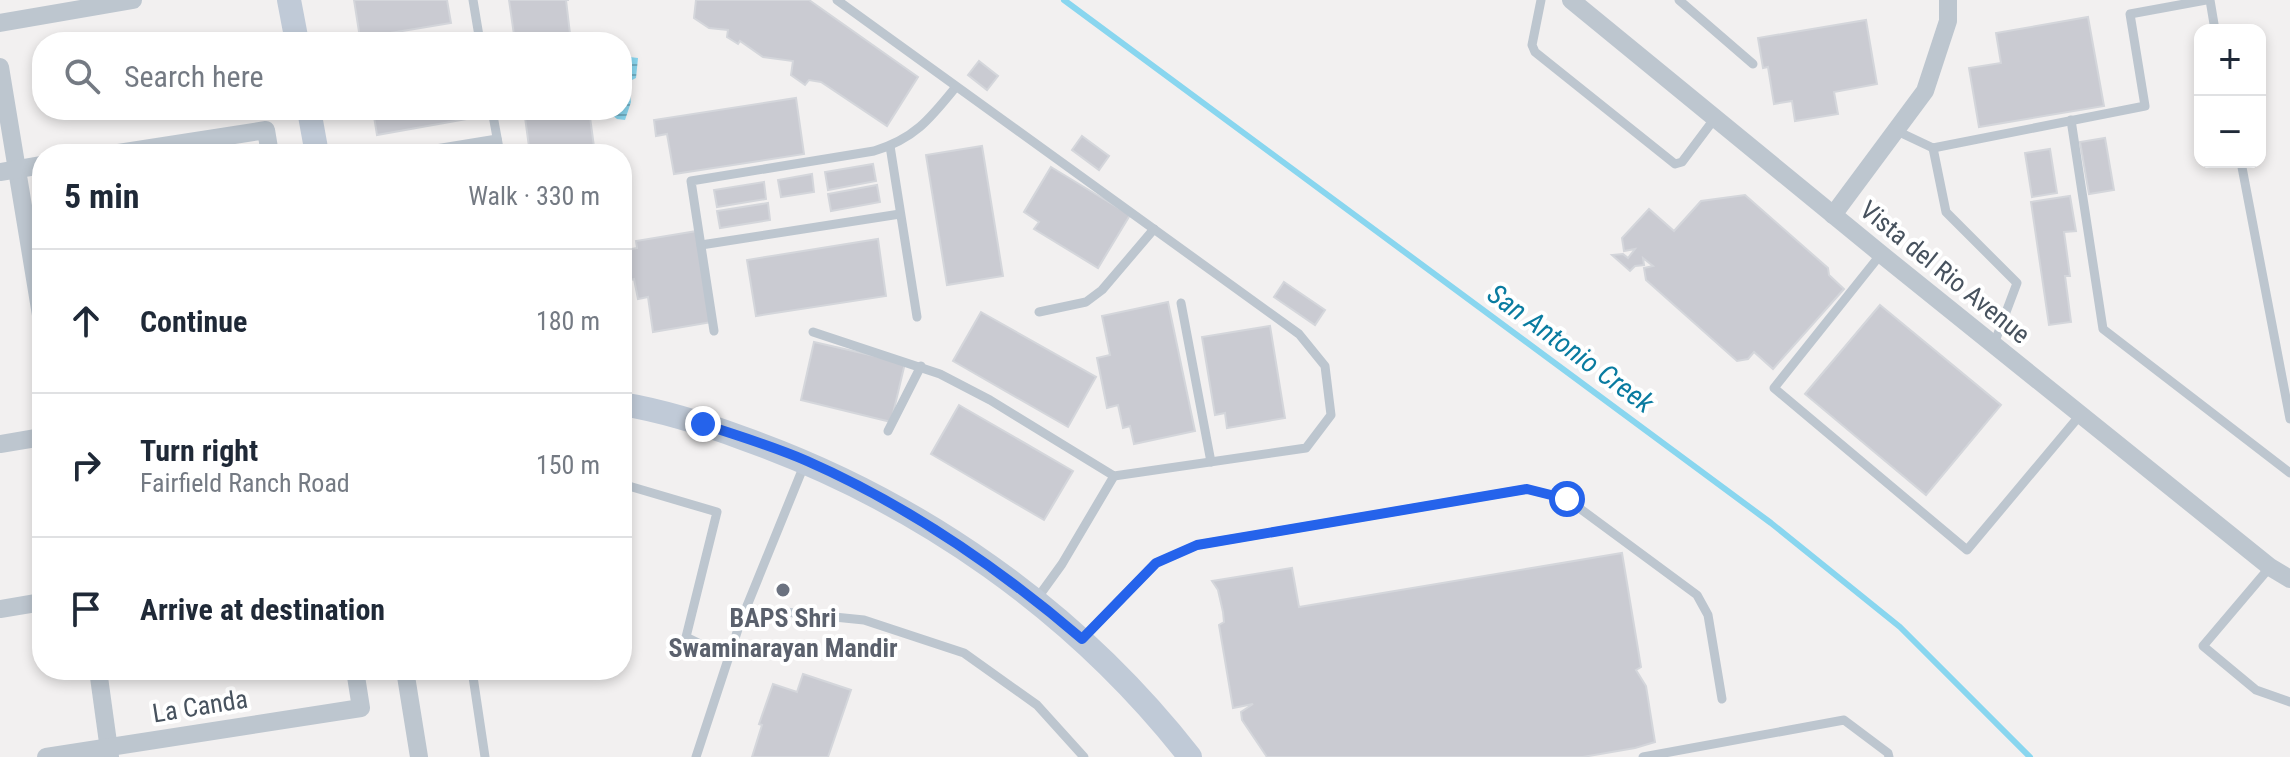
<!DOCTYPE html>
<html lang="en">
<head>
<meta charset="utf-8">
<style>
	body { margin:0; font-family:"Roboto Condensed",sans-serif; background:#f2f2f3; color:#1f2937 }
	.controls { position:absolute; right:24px; top:24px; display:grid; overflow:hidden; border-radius:16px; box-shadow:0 4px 12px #0003 }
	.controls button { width:72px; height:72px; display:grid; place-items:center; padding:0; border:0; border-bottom:2px solid #e0e1e3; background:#fff; color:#1f2937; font:40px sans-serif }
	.stop { position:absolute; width:24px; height:24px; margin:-18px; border:6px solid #2563eb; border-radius:50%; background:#fff }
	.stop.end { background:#2563eb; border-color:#fff; box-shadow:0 2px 8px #0008 }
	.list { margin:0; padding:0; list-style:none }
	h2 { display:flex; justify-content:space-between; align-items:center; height:104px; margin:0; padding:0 32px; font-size:34px }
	h2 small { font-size:26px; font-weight:400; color:#747a83 }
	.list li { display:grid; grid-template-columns:52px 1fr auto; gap:24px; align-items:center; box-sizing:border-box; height:144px; padding:0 32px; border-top:2px solid #e0e1e3 }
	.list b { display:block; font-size:30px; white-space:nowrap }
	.list p { margin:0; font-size:26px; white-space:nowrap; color:#747a83 }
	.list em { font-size:26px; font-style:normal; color:#747a83 }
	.icon { flex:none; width:44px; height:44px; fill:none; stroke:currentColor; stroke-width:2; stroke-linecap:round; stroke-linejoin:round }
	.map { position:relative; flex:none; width:2290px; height:757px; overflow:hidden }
	.search { position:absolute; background:#fff; box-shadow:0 4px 12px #0003; left:32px; top:32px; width:600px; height:88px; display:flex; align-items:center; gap:20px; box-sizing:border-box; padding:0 28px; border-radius:32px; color:#747a83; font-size:30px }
	.panel { position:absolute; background:#fff; box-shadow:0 4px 12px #0003; left:32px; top:144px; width:600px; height:536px; border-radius:32px }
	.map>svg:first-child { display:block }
	.water { fill:url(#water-rules) }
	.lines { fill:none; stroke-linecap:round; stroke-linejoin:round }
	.stream { stroke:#89d6ef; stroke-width:6 }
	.building { fill:#cacbd2; stroke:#d4d6db; stroke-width:2 }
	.lane { stroke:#bdc6cf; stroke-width:9 }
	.street { stroke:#bdc6cf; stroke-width:18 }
	.secondary { stroke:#c0cad7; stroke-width:24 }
	.route { stroke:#2563eb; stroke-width:10 }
	.worship-dot { fill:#6b7280; stroke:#fff; stroke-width:3 }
	.labels { text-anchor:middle; stroke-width:8; stroke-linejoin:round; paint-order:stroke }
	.street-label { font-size:26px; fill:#47525e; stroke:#fff }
	.worship-label { font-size:26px; font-weight:bold; fill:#5b616d; stroke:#fff }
	.water-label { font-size:28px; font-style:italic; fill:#097ba0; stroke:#fff }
</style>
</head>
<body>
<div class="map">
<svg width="2290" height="757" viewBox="0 0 2290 757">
	<defs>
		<pattern id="water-rules" width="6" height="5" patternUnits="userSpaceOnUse" patternTransform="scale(2)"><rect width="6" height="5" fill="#89d6ef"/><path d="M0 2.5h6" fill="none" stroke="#72b0c5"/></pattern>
	</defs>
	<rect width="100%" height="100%" fill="#f2f0f0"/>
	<polygon class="water" points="622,56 638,58 636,78 628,82 631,102 625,120 617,119 606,110 622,110"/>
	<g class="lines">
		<polyline class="stream" points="1064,0 1771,523 1900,627 2030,757"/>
	</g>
	<g class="building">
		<polygon points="354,0 447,0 451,23 360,38"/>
		<polygon points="509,0 569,0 566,0 571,42 515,42"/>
		<polygon points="696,0 809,0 918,77 887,126 821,82 809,80 805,85 791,75 793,61 763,57 740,41 738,44 727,37 728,30 709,28 694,18"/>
		<polygon points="2088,17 2104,106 1979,127 1969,68 2001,63 1996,33"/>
		<polygon points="1866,20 1877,84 1834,92 1838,114 1795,121 1792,101 1774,104 1768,67 1763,68 1758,38"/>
		<polygon points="979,61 998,76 987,90 968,75"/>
		<polygon points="796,98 804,154 674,174 667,134 656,136 654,120"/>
		<polygon points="373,110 466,110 467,119 377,135"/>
		<polygon points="524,110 589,110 595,154 530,154"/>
		<polygon points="1082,136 1109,156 1099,170 1072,150"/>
		<polygon points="2105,138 2114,190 2089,194 2080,142"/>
		<polygon points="982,146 1003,276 947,285 926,155"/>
		<polygon points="2050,149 2057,193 2032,197 2025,153"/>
		<polygon points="873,164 876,181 828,190 825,172"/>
		<polygon points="1051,167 1130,215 1098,268 1034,229 1039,222 1024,212"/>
		<polygon points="812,174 814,192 781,197 778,180"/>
		<polygon points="764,182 766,199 717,207 714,190"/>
		<polygon points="877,185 880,202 831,211 828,194"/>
		<polygon points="1745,195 1828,268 1829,275 1844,289 1773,369 1754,352 1748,359 1737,361 1646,280 1644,268 1653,266 1643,258 1644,265 1635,266 1630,271 1612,255 1623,254 1628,258 1635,249 1624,251 1622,238 1649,209 1674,231 1701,201"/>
		<polygon points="2070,196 2076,231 2064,232 2070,276 2065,276 2071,322 2049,325 2031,202"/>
		<polygon points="768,203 770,220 720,228 717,211"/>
		<polygon points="697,231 712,322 653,332 648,297 638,299 634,279 631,280 626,250 637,248 636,241"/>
		<polygon points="878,239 886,296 756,316 747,260"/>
		<polygon points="1284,282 1325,310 1315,325 1274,297"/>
		<polygon points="1168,302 1195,431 1134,444 1130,426 1123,428 1118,405 1107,408 1097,358 1110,355 1102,316"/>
		<polygon points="1880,305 2001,405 1926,495 1805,394"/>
		<polygon points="981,312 1096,377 1068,427 953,361"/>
		<polygon points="1270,326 1285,418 1227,428 1225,413 1215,415 1202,337"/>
		<polygon points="814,342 905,363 891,422 801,400"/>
		<polygon points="959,405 1073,471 1044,520 931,454"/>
		<polygon points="1622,553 1641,667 1636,670 1646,686 1655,742 1635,748 1583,757 1267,757 1242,720 1241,712 1253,704 1233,708 1219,625 1224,622 1223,612 1218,590 1212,581 1292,568 1299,607"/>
		<polygon points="803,674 851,690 828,757 752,757 762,725 759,724 773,684 797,692"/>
	</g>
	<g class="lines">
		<g class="lane">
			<polyline points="473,0 480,42"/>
			<polyline points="1541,0 1532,45 1535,52 1675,164 1682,162 1715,118"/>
			<polyline points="1679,0 1753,64"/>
			<polyline points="2210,0 2215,30"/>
			<polyline points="492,110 500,154"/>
			<polyline points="2071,120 2103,329 2290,473"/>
			<polyline points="1897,131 1933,148 2145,106 2130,14 2206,0"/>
			<polyline points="890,146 917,317"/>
			<polyline points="1933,148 1946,212 2017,283 1994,344"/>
			<polyline points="405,154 497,139"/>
			<polyline points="2241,162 2290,419"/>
			<polyline points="701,245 900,214"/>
			<polyline points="1881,254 1774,388 1967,550 2081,414"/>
			<polyline points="1181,303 1211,462"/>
			<polyline points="1039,312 1086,302 1102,290 1154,229"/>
			<path d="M714,331L691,181L874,151C914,139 930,119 955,88"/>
			<polyline points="813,332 940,374 990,400 1114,476 1306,448 1331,415 1325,366 1299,334 837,0"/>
			<polyline points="888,431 921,366"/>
			<polyline points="622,484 717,512 686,637 729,658"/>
			<polyline points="2270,567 2203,646 2256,690 2290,702"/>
			<polyline points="1036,600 1062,564 1114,476"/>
			<polyline points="740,623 805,463"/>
			<polyline points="1082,639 1156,563 1197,545 1527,489 1567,499 1697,595 1708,615 1722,699"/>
			<polyline points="472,670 485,757"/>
			<polyline points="696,757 740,623 785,612 864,620 964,653 1037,705 1084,757"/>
			<polyline points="1643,757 1844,720 1888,753 1889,757"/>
		</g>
		<g class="street">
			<polyline points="1571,0 1881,254 2270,567 2290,579"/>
			<polyline points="0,23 133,0"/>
			<polyline points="0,67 42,321"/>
			<polyline points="112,154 266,130 270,154"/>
			<polyline points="0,172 42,165"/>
			<polyline points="1833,215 1925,91 1948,21 1948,0"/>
			<polyline points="0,444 42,437"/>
			<polyline points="0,609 42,602"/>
			<polyline points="98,670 110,757"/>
			<polyline points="405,670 419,757"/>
			<polyline points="46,757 361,708 355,670"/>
		</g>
		<g class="secondary">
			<polyline points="289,0 297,42"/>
			<polyline points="309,110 317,154"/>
			<path d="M622,404C664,411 705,424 745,439C919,501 1076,611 1190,757"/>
		</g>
	</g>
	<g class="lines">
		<path class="route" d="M703,424C738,436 773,446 807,461C907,505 999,568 1082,639L1156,563L1197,545L1527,489L1567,499"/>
	</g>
	<circle class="worship-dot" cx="783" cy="590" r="8"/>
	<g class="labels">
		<g class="street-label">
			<text transform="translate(1945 272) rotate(39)" y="9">Vista del Rio Avenue</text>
			<text transform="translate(200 706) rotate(-9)" y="9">La Canda</text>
		</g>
		<g class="worship-label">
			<text x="783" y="627">BAPS Shri<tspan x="783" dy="30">Swaminarayan Mandir</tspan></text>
		</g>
		<g class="water-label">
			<text transform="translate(1571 348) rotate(36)" y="10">San Antonio Creek</text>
		</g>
	</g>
</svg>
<div class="controls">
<button>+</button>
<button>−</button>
</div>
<div class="stop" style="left:1567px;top:499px"></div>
<div class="stop end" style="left:703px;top:424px"></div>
<div class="search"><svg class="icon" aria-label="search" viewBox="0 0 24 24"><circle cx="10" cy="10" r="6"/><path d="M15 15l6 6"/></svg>Search here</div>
<section class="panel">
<h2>5 min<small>Walk · 330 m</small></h2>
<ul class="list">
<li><svg class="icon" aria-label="ahead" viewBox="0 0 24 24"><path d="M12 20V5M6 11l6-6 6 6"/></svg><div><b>Continue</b></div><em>180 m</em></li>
<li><svg class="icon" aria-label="right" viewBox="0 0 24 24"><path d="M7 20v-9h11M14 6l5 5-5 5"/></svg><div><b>Turn right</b><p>Fairfield Ranch Road</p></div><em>150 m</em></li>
<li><svg class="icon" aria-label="arrive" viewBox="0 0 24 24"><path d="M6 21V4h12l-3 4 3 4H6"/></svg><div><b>Arrive at destination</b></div></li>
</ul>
</section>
</div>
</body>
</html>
